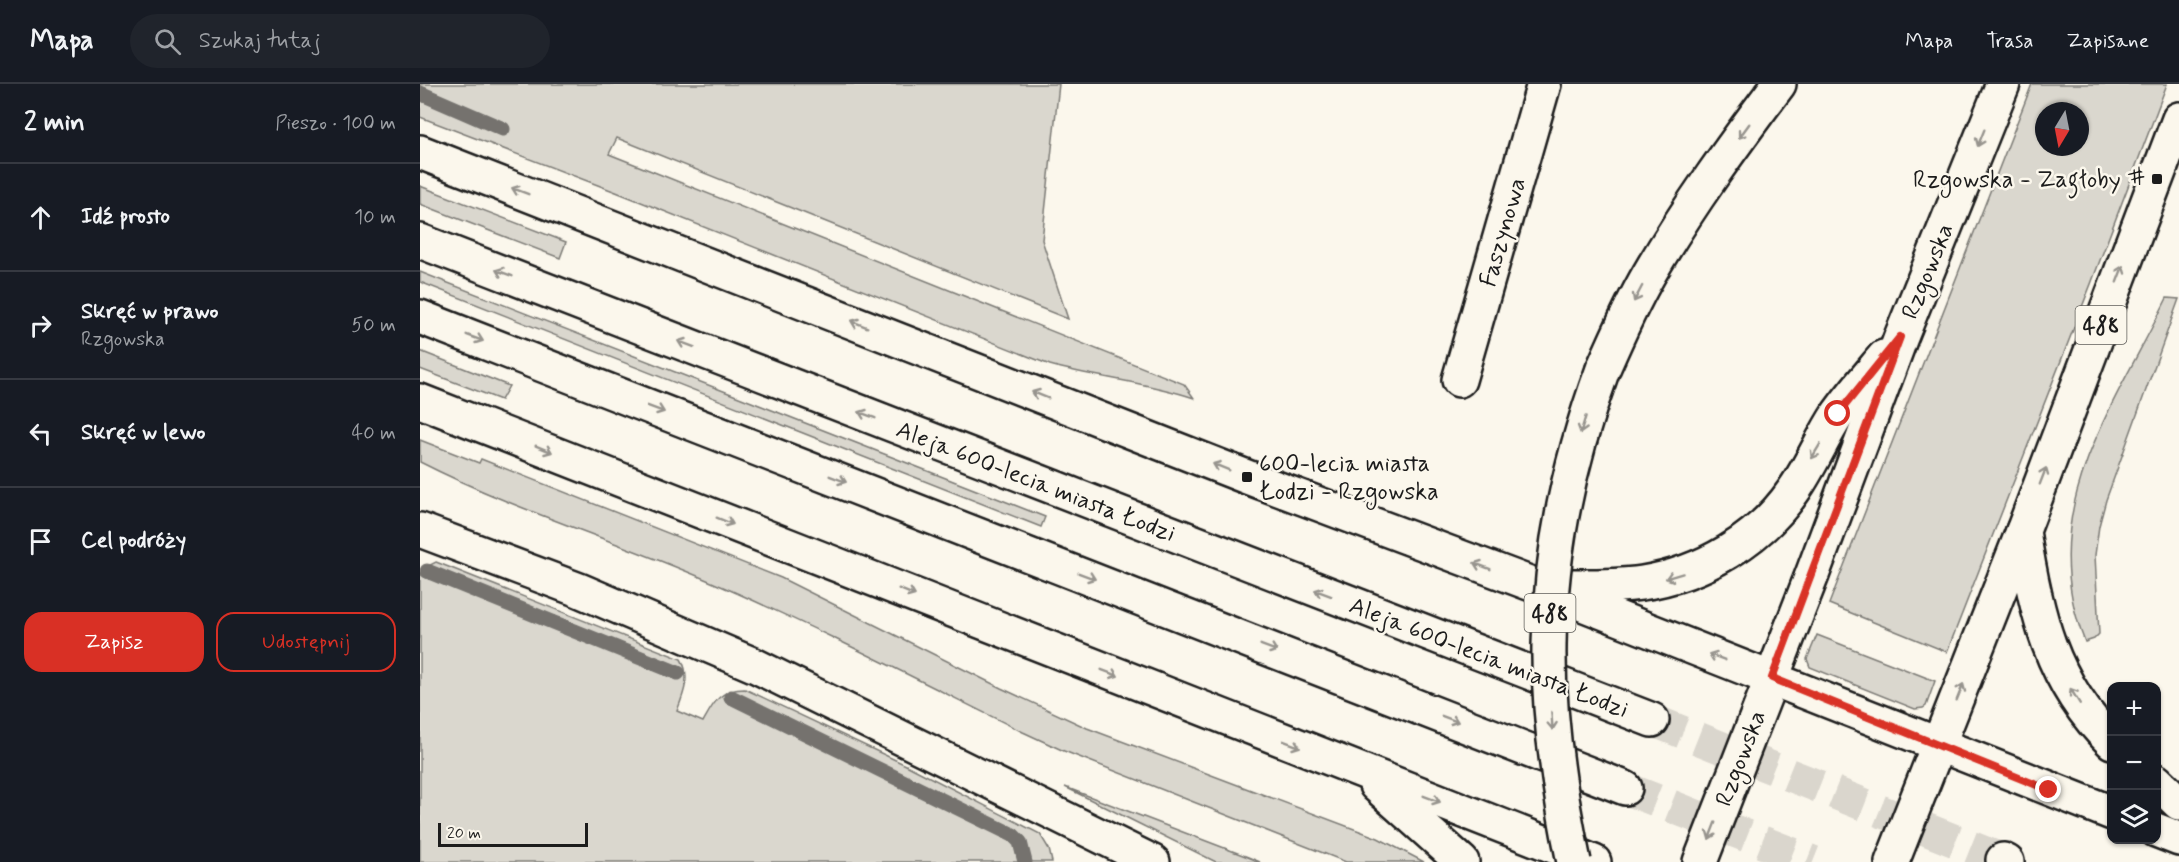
<!DOCTYPE html>
<html lang="pl">
<head>
<meta charset="utf-8">
<style>
	body { margin:0; font-family:Mynerve,sans-serif; background:#20242c; color:#f1f3f6 }
	.controls { position:absolute; right:18px; bottom:18px; display:grid; overflow:hidden; border-radius:12px; box-shadow:0 2px 4px #0004 }
	.controls button { width:54px; height:54px; display:grid; place-items:center; padding:0; border:0; border-bottom:2px solid #363941; background:#171b24; color:#f1f3f6; font:30px sans-serif }
	.compass { position:absolute; left:1615px; top:18px; width:54px; height:54px; border-radius:50%; background:#171b24; box-shadow:0 2px 4px #0004; rotate:190deg }
	.scale { position:absolute; left:18px; bottom:15px; width:150px; box-sizing:border-box; padding-left:6px; border:3px solid #1c1c1c; border-top:0; font-size:16px; line-height:21px; white-space:nowrap; color:#1c1c1c; -webkit-text-stroke:4px #fbf7ec; paint-order:stroke }
	.stop { position:absolute; width:18px; height:18px; margin:-14px; border:4px solid #d93025; border-radius:50%; background:#fff }
	.stop.end { background:#d93025; border-color:#fff; box-shadow:0 2px 6px #0008 }
	.list { margin:0; padding:0; list-style:none }
	h2 { display:flex; justify-content:space-between; align-items:center; height:78px; margin:0; padding:0 24px; font-size:26px }
	h2 small { font-size:20px; font-weight:400; color:#9ea1a6 }
	.list li { display:grid; grid-template-columns:39px 1fr auto; gap:18px; align-items:center; box-sizing:border-box; height:108px; padding:0 24px; border-top:2px solid #363941 }
	.list b { display:block; font-size:22px; white-space:nowrap }
	.list p { margin:0; font-size:20px; white-space:nowrap; color:#9ea1a6 }
	.list em { font-size:20px; font-style:normal; color:#9ea1a6 }
	.actions { display:flex; gap:12px; padding:18px 24px }
	.actions a { flex:1; padding:14px 0; border:2px solid #d93025; border-radius:18px; text-align:center; font-size:21px; color:#d93025 }
	.actions .main { background:#d93025; color:#fff }
	.icon { flex:none; width:33px; height:33px; fill:none; stroke:currentColor; stroke-width:2; stroke-linecap:round; stroke-linejoin:round }
	.map { position:relative; flex:none; width:1759px; height:778px; overflow:hidden }
	header { display:flex; align-items:center; gap:36px; box-sizing:border-box; height:84px; padding:0 30px; background:#171b24; border-bottom:2px solid #363941 }
	header strong { font-size:28px }
	nav { display:flex; gap:33px; margin-inline-start:auto; font-size:21px }
	.search { width:420px; height:54px; background:#20242c; display:flex; align-items:center; gap:15px; box-sizing:border-box; padding:0 21px; border-radius:33px; color:#9ea1a6; font-size:22px }
	main { display:flex }
	aside { flex:1; background:#171b24 }
	.map>svg:first-child { display:block }
	.green { fill:#dad7ce; stroke:#7b7a75; stroke-width:1.5; fill-rule:evenodd }
	.lines { fill:none; stroke-linecap:round; stroke-linejoin:round }
	.stream { stroke:#74726e; stroke-width:15 }
	.secondary-tunnel { stroke:#dad6cd; stroke-width:33; stroke-dasharray:33 16; stroke-linecap:butt }
	.minor-casing { stroke:#1c1c1c; stroke-width:38 }
	.secondary-casing { stroke:#1c1c1c; stroke-width:38 }
	.primary-casing { stroke:#1c1c1c; stroke-width:38 }
	.minor { stroke:#fbf7ec; stroke-width:33 }
	.secondary { stroke:#fbf7ec; stroke-width:33 }
	.primary { stroke:#fbf7ec; stroke-width:33 }
	.primary-bridge-casing { stroke:#1c1c1c; stroke-width:38; stroke-linecap:butt }
	.primary-bridge { stroke:#fbf7ec; stroke-width:33 }
	.oneway { stroke:#97948e }
	.route { stroke:#d93025; stroke-width:8 }
	.poi-dot { fill:#1c1c1c; stroke:#fbf7ec; stroke-width:2 }
	.labels { text-anchor:middle; stroke-width:5; stroke-linejoin:round; paint-order:stroke }
	.shield { fill:#fbf7ec; stroke:#5f5e5a; stroke-width:1.5 }
	.shield-label { font-size:22px; font-weight:bold; fill:#1c1c1c }
	.poi-label { font-size:24px; fill:#1c1c1c; stroke:#fbf7ec; text-anchor:end }
	.street-label { font-size:24px; fill:#1c1c1c; stroke:#fbf7ec }
</style>
</head>
<body>
<header>
<strong>Mapa</strong>
<div class="search"><svg class="icon" aria-label="search" viewBox="0 0 24 24"><circle cx="10" cy="10" r="6"/><path d="M15 15l6 6"/></svg>Szukaj tutaj</div>
<nav><a>Mapa</a><a>Trasa</a><a>Zapisane</a></nav>
</header>
<main>
<aside>
<h2>2 min<small>Pieszo · 100 m</small></h2>
<ul class="list">
<li><svg class="icon" aria-label="ahead" viewBox="0 0 24 24"><path d="M12 20V5M6 11l6-6 6 6"/></svg><div><b>Idź prosto</b></div><em>10 m</em></li>
<li><svg class="icon" aria-label="right" viewBox="0 0 24 24"><path d="M7 20v-9h11M14 6l5 5-5 5"/></svg><div><b>Skręć w prawo</b><p>Rzgowska</p></div><em>50 m</em></li>
<li><svg class="icon" aria-label="left" viewBox="0 0 24 24"><path d="M17 20v-9H6M10 6l-5 5 5 5"/></svg><div><b>Skręć w lewo</b></div><em>40 m</em></li>
<li><svg class="icon" aria-label="arrive" viewBox="0 0 24 24"><path d="M6 21V4h12l-3 4 3 4H6"/></svg><div><b>Cel podróży</b></div></li>
</ul>
<div class="actions"><a class="main">Zapisz</a><a>Udostępnij</a></div>
</aside>
<div class="map">
<svg width="1759" height="778" viewBox="0 0 1759 778">
	<rect width="100%" height="100%" fill="#fbf7ec"/>
	<filter id="ink" filterUnits="userSpaceOnUse"><feTurbulence type="fractalNoise" baseFrequency=".0167" numOctaves="2"/><feDisplacementMap in="SourceGraphic" scale="12" xChannelSelector="R" yChannelSelector="G"/><feConvolveMatrix kernelMatrix="1 2 1 2 8 2 1 2 1" color-interpolation-filters="sRGB"/></filter>
	<g filter="url(#ink)">
		<g class="green">
			<path d="M0,0H639L622,156L648,235L197,54L189,70L764,300L774,314C727,298 677,294 630,281L196,108L0,33Z"/>
			<path d="M1612,0H1747L1671,200L1527,568L1409,520ZM1624,27H1660V63H1624Z"/>
			<polygon points="0,102 146,158 140,174 0,120"/>
			<polygon points="0,188 625,433 621,443 0,198"/>
			<path d="M1747,214L1759,215L1686,416L1679,442L1675,471L1679,550L1674,555L1665,558C1613,429 1692,326 1747,214Z"/>
			<polygon points="0,267 89,302 81,316 0,285"/>
			<path d="M0,356L59,379L61,375L361,494L581,604L667,644L958,754L1004,778H926L644,667L603,648C498,596 394,542 287,496C192,455 92,425 0,378Z"/>
			<path d="M16,478L261,575C271,592 264,609 257,627L283,638C294,618 300,605 325,605L486,681L620,750L629,765L632,778H0V490L6,483Z"/>
			<polygon points="1397,551 1515,597 1506,622 1503,624 1495,625 1390,583 1387,575"/>
			<polygon points="645,703 828,773 840,778 796,778"/>
		</g>
		<g class="lines">
			<g class="stream">
				<polyline points="0,9 83,45"/>
				<polyline points="7,487 258,589"/>
				<polyline points="311,613 593,751 600,758 605,778"/>
			</g>
			<g class="secondary-tunnel">
				<polyline points="1232,636 1583,776"/>
				<polyline points="1205,704 1393,778"/>
			</g>
			<g class="minor-casing">
				<g id="minor">
					<polyline points="1039,296 1124,0"/>
					<polyline points="0,446 159,506 334,581 733,778"/>
				</g>
			</g>
			<g class="secondary-casing">
				<g id="secondary">
					<polyline points="0,68 827,393 1117,502 1692,729"/>
					<polyline points="0,157 1232,636"/>
					<polyline points="0,233 1205,704"/>
					<polyline points="0,317 1174,778"/>
					<path d="M1135,502C1164,502 1193,503 1222,499C1282,490 1340,456 1374,406C1391,382 1402,354 1418,330C1432,310 1448,292 1464,273"/>
					<polyline points="956,701 1042,778"/>
					<polyline points="1736,746 1759,755"/>
					<polyline points="1583,776 1587,778"/>
					<polyline points="1280,778 1392,491 1481,253 1583,0"/>
					<polyline points="1472,778 1603,447"/>
				</g>
			</g>
			<g class="primary-casing">
				<g id="primary">
					<path d="M1183,285C1197,253 1211,221 1229,190C1268,123 1313,61 1359,0"/>
					<path d="M1692,658C1631,599 1615,527 1603,447L1759,35"/>
					<polyline points="1736,697 1759,719"/>
				</g>
			</g>
			<use href="#minor" class="minor"/>
			<use href="#secondary" class="secondary"/>
			<use href="#primary" class="primary"/>
			<g class="primary-bridge-casing">
				<path id="primary-bridge" d="M1154,778C1139,707 1128,634 1129,561C1130,466 1150,374 1183,285"/>
			</g>
			<use href="#primary-bridge" class="primary-bridge"/>
		</g>
		<defs><path id="oneway-shaft" d="M-6 0H5M1.5-3L5.5 0L1.5 3" fill="none" stroke-width="1.6" stroke-linecap="round" stroke-linejoin="round" transform="scale(1.5)"/></defs>
		<g class="oneway">
			<use href="#oneway-shaft" transform="translate(1324 47) rotate(126)"/>
			<use href="#oneway-shaft" transform="translate(1561 54) rotate(112)"/>
			<use href="#oneway-shaft" transform="translate(100 107) rotate(-159)"/>
			<use href="#oneway-shaft" transform="translate(84 189) rotate(-159)"/>
			<use href="#oneway-shaft" transform="translate(1700 190) rotate(-69)"/>
			<use href="#oneway-shaft" transform="translate(1218 210) rotate(118)"/>
			<use href="#oneway-shaft" transform="translate(439 240) rotate(-158)"/>
			<use href="#oneway-shaft" transform="translate(55 254) rotate(21)"/>
			<use href="#oneway-shaft" transform="translate(266 260) rotate(-159)"/>
			<use href="#oneway-shaft" transform="translate(620 311) rotate(-158)"/>
			<use href="#oneway-shaft" transform="translate(236 325) rotate(21)"/>
			<use href="#oneway-shaft" transform="translate(447 331) rotate(-159)"/>
			<use href="#oneway-shaft" transform="translate(1163 341) rotate(107)"/>
			<use href="#oneway-shaft" transform="translate(124 365) rotate(22)"/>
			<use href="#oneway-shaft" transform="translate(1396 367) rotate(121)"/>
			<use href="#oneway-shaft" transform="translate(801 383) rotate(-158)"/>
			<use href="#oneway-shaft" transform="translate(1623 392) rotate(-69)"/>
			<use href="#oneway-shaft" transform="translate(418 395) rotate(21)"/>
			<use href="#oneway-shaft" transform="translate(305 437) rotate(22)"/>
			<use href="#oneway-shaft" transform="translate(1062 482) rotate(-159)"/>
			<use href="#oneway-shaft" transform="translate(667 492) rotate(21)"/>
			<use href="#oneway-shaft" transform="translate(1254 492) rotate(163)"/>
			<use href="#oneway-shaft" transform="translate(487 508) rotate(22)"/>
			<use href="#oneway-shaft" transform="translate(903 509) rotate(-159)"/>
			<use href="#oneway-shaft" transform="translate(849 564) rotate(21)"/>
			<use href="#oneway-shaft" transform="translate(1297 573) rotate(-159)"/>
			<use href="#oneway-shaft" transform="translate(690 589) rotate(21)"/>
			<use href="#oneway-shaft" transform="translate(1540 608) rotate(-68)"/>
			<use href="#oneway-shaft" transform="translate(1655 612) rotate(-122)"/>
			<use href="#oneway-shaft" transform="translate(1030 635) rotate(21)"/>
			<use href="#oneway-shaft" transform="translate(1132 637) rotate(86)"/>
			<use href="#oneway-shaft" transform="translate(872 660) rotate(21)"/>
			<use href="#oneway-shaft" transform="translate(1012 715) rotate(21)"/>
			<use href="#oneway-shaft" transform="translate(1292 747) rotate(111)"/>
		</g>
	</g>
	<g class="lines" filter="url(#ink)">
		<polyline class="route" points="1418,330 1480,253 1352,594 1629,706"/>
	</g>
	<g class="poi-dot">
		<rect x="1731" y="89" width="12" height="12" rx="3"/>
		<rect x="821" y="387" width="12" height="12" rx="3"/>
	</g>
	<g class="labels">
		<g class="shield">
			<rect x="1655.5" y="222" width="51" height="38" rx="4.5"/>
			<rect x="1104.5" y="510" width="51" height="38" rx="4.5"/>
		</g>
		<g class="shield-label">
			<text x="1681" y="249">488</text>
			<text x="1130" y="537">488</text>
		</g>
		<g class="poi-label">
			<text x="1725" y="103">Rzgowska - Zagłoby #</text>
			<text x="839" y="387" text-anchor="start">600-lecia miasta<tspan x="839" dy="28">Łodzi - Rzgowska</tspan></text>
		</g>
		<g class="street-label">
			<text transform="translate(1082 148) rotate(-74)" y="8">Faszynowa</text>
			<text transform="translate(1507 187) rotate(-68)" y="8">Rzgowska</text>
			<text transform="translate(616 397) rotate(21)" y="8">Aleja 600-lecia miasta Łodzi</text>
			<text transform="translate(1069 573) rotate(21)" y="8">Aleja 600-lecia miasta Łodzi</text>
			<text transform="translate(1320 674) rotate(-69)" y="8">Rzgowska</text>
		</g>
	</g>
</svg>
<div class="controls">
<button>+</button>
<button>−</button>
<button><svg class="icon" aria-label="layers" viewBox="0 0 24 24"><path d="M12 4l9 5-9 5-9-5zM3 14l9 5 9-5"/></svg></button>
</div>
<svg class="compass" viewBox="-18 -18 36 36"><path d="M0-13l5 13h-10z" fill="#e53935"/><path d="M0 13l5-13h-10z" fill="#9ea1a6"/></svg>
<div class="scale">20 m</div>
<div class="stop" style="left:1418px;top:330px"></div>
<div class="stop end" style="left:1629px;top:706px"></div>
</div>
</main>
</body>
</html>
